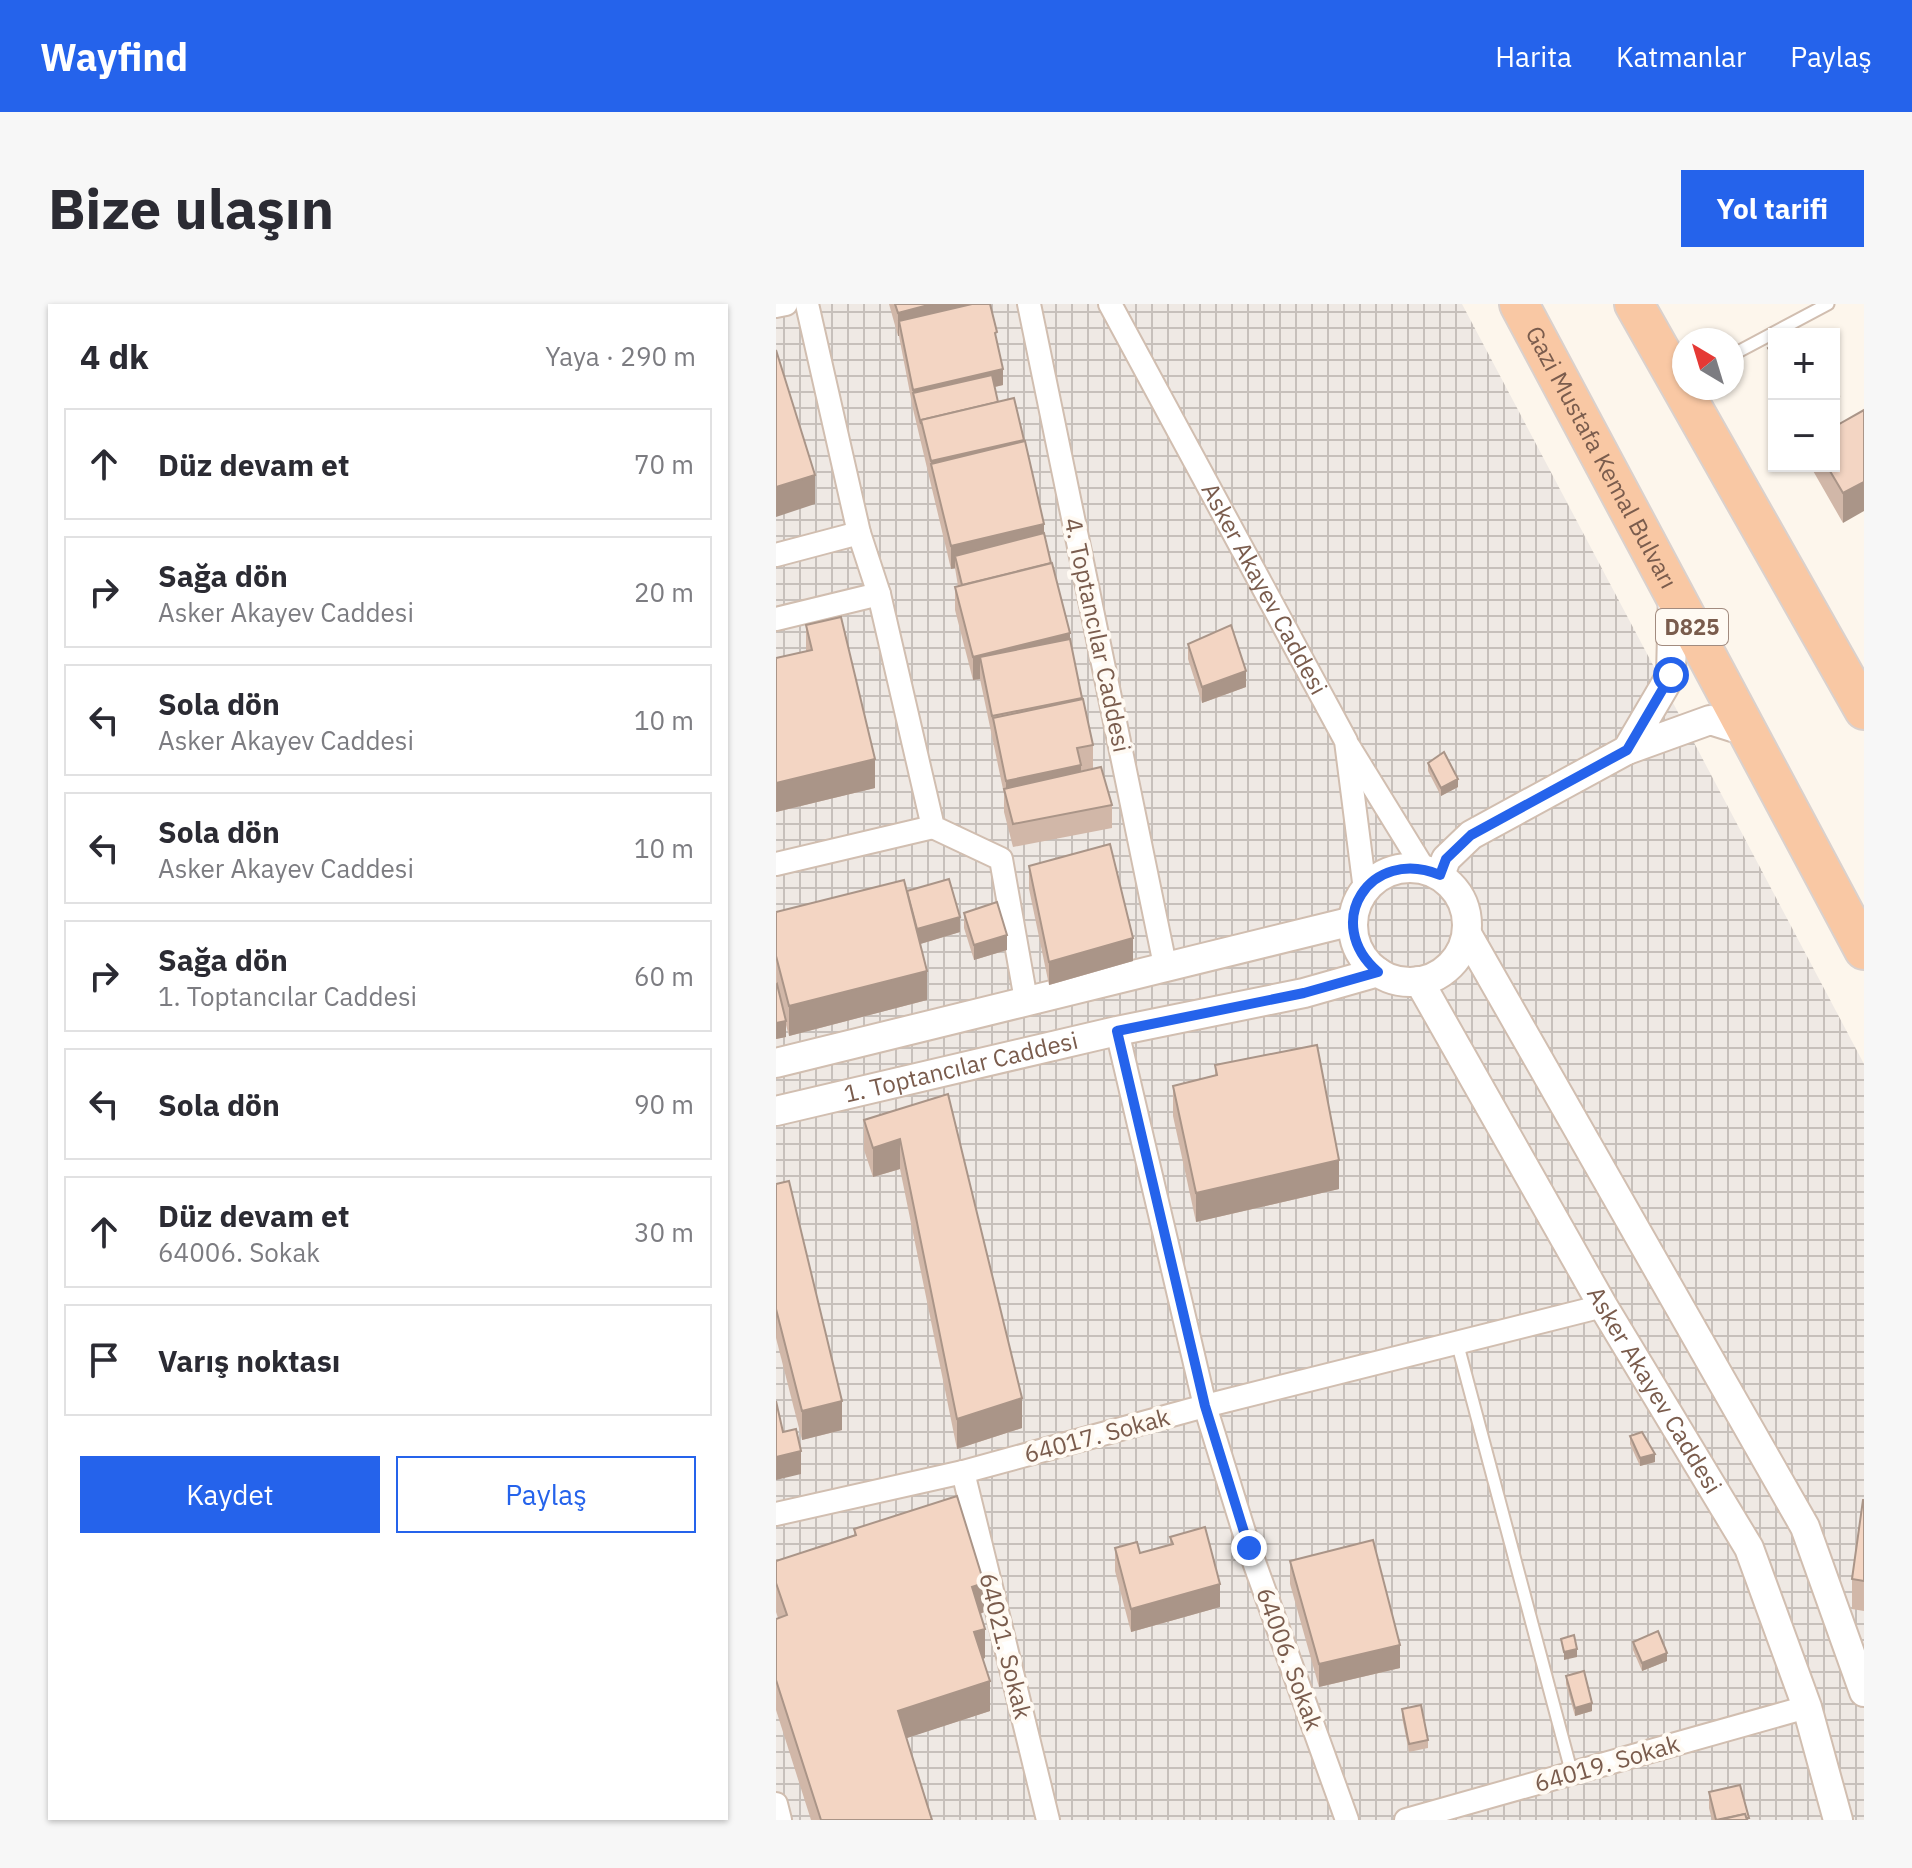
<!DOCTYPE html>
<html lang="tr">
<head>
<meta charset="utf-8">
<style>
	body { margin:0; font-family:"IBM Plex Sans",sans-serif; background:#f7f7f7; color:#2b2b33 }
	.controls { position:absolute; right:24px; top:24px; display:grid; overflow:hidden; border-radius:0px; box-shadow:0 2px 6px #0004 }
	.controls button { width:72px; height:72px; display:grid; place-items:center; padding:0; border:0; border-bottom:2px solid #e1e1e2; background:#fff; color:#2b2b33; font:40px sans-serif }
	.compass { position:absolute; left:896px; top:24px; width:72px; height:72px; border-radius:50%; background:#fff; box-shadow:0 2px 6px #0004; rotate:322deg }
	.stop { position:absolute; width:24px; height:24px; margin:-18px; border:6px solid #2563eb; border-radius:50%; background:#fff }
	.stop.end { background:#2563eb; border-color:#fff; box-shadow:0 2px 8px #0008 }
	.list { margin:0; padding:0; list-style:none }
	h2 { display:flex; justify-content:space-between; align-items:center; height:104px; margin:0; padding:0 32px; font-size:34px }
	h2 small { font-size:26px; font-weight:400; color:#7c7c81 }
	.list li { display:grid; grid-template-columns:52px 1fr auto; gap:24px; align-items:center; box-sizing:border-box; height:112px; margin:0 16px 16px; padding:0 16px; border:2px solid #e1e1e2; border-radius:0px }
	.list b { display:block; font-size:30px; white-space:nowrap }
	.list p { margin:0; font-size:26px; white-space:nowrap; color:#7c7c81 }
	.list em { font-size:26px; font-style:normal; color:#7c7c81 }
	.actions { display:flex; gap:16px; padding:24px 32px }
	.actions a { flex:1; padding:18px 0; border:2px solid #2563eb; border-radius:0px; text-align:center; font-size:28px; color:#2563eb }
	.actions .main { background:#2563eb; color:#fff }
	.icon { flex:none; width:44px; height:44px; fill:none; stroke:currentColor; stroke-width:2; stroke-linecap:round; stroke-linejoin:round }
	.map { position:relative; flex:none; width:1088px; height:1516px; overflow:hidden; border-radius:0px }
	header { display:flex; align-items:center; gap:48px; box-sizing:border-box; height:112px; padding:0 40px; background:#2563eb; color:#fff }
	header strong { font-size:38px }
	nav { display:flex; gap:44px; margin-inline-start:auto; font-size:28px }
	.intro { display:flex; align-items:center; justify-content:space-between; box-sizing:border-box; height:192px; padding:0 48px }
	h1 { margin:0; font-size:56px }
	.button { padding:20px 36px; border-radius:0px; background:#2563eb; color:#fff; font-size:28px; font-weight:700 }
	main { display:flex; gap:48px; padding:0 48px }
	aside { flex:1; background:#fff; border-radius:0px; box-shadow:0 2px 6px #0004 }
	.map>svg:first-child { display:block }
	.industrial { fill:url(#industrial-grid) }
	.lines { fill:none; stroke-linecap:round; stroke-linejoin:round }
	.service-casing { stroke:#d1beb0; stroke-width:15 }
	.minor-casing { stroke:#d1beb0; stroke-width:26 }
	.tertiary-casing { stroke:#d1beb0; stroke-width:32 }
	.trunk-casing { stroke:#dad1cd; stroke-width:42 }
	.service { stroke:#fff; stroke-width:11 }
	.minor { stroke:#fff; stroke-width:22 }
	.tertiary { stroke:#fff; stroke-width:28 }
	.trunk { stroke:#f9c8a4; stroke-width:38 }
	.wall { fill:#d1b7a8 }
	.shaded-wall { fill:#aa9588 }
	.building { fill:#f3d5c3; stroke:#aa9588; stroke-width:2 }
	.route { stroke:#2563eb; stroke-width:10 }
	.labels { text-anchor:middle; stroke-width:8; stroke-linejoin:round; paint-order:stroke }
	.shield { fill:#fffaf3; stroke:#a28b7f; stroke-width:2 }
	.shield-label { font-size:22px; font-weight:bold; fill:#7a5c4d }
	.street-label { font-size:24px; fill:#7a5c4d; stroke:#fffaf3 }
</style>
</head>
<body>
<header>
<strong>Wayfind</strong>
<nav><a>Harita</a><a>Katmanlar</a><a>Paylaş</a></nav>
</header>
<div class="intro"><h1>Bize ulaşın</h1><a class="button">Yol tarifi</a></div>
<main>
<aside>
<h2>4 dk<small>Yaya · 290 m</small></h2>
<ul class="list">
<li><svg class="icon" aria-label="ahead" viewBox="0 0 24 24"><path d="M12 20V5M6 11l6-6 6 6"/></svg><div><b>Düz devam et</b></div><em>70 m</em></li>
<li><svg class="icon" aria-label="right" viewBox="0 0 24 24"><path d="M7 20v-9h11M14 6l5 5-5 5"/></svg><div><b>Sağa dön</b><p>Asker Akayev Caddesi</p></div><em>20 m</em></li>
<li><svg class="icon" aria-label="left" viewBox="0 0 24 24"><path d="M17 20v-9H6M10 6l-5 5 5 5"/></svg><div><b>Sola dön</b><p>Asker Akayev Caddesi</p></div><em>10 m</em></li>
<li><svg class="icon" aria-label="left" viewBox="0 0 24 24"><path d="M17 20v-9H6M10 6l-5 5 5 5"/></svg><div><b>Sola dön</b><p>Asker Akayev Caddesi</p></div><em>10 m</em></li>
<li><svg class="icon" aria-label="right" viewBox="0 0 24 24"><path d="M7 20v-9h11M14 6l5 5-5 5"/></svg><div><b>Sağa dön</b><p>1. Toptancılar Caddesi</p></div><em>60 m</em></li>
<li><svg class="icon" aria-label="left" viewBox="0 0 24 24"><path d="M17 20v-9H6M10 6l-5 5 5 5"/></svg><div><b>Sola dön</b></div><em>90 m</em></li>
<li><svg class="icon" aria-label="ahead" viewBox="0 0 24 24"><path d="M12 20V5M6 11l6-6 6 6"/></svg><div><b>Düz devam et</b><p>64006. Sokak</p></div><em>30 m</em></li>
<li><svg class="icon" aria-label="arrive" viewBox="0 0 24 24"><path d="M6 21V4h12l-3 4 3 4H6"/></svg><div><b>Varış noktası</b></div></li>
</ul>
<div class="actions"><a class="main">Kaydet</a><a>Paylaş</a></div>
</aside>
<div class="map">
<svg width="1088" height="1516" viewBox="0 0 1088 1516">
	<defs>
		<pattern id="industrial-grid" width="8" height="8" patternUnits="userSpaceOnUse" patternTransform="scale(2)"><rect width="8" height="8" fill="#efe9e4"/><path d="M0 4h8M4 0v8" fill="none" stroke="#c7c0bb"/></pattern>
	</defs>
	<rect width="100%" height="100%" fill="#fdf6ec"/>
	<polygon class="industrial" points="0,0 686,0 1088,760 1088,1516 0,1516"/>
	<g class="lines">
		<g class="service-casing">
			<g id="service">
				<polyline points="956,51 1052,0"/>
				<polyline points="681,1038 796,1470"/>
			</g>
		</g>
		<g class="minor-casing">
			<g id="minor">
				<polyline points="31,0 83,229 103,290 157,523 225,555 250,696"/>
				<polyline points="253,0 389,661"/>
				<path id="s1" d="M334,0L570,437L589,586"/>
				<polyline points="0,2 10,0"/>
				<polyline points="0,251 83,229"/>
				<polyline points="0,315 103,290"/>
				<polyline points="573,443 648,565"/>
				<polyline points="0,560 157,523"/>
				<polyline points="341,727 429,1102 473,1244 571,1516"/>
				<polyline points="187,1168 272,1516"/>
				<polyline points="0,1210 187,1168 429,1102 827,1002"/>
				<polyline points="0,1500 4,1516"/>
				<polyline points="630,1516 1031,1403"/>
			</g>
		</g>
		<g class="tertiary-casing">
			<g id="tertiary">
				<polyline points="897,289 895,371 851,446 934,416 972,428"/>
				<circle cx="634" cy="621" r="57"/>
				<polyline points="664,571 670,555 695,531 851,446"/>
				<polyline points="691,630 1029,1223 1088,1388"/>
				<path id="s2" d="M643,677L827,1002L973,1244L1031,1403L1062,1516"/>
				<polyline points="0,759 577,617"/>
				<path id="s3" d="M0,807L341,727L528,689L602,668"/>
			</g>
		</g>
		<g class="trunk-casing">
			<g id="trunk">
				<path id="s4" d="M743,0L1088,646"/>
				<polyline points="858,0 1088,406"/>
			</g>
		</g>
		<use href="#service" class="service"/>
		<use href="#minor" class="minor"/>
		<use href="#tertiary" class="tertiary"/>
		<use href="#trunk" class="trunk"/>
	</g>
	<g class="wall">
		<polygon points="113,0 214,0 227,81 219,83 222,98 248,137 268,230 294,335 306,396 317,441 317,464 305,467 336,501 336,524 237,543 228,508 228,490 204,375 197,376 179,306 179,283 182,282 179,264 175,265 137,105 123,32 122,32"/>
		<polygon points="998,40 998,70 992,60 992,44"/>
		<polygon points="1088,106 1067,219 1036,165 1036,162 1058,162"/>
		<polygon points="30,321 99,484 0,508 0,354 30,347"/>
		<polygon points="412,340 470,383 426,399 412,355"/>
		<polygon points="652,459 682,483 665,492 652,467"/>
		<polygon points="253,562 357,657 273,681 253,585"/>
		<polygon points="131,587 184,628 144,640 151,696 13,732 10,721 10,733 0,735 0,608"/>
		<polygon points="188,609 231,646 198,656 188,624"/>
		<polygon points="439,761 563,885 420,918 397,812 397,782 439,771"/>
		<polygon points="172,790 246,1124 181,1145 124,865 97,873 88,846 88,816"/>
		<polygon points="0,880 66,1126 26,1136 0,1034"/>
		<polygon points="854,1132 879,1158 864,1162 854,1140"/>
		<polygon points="1088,1196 1088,1307 1076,1305 1076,1275"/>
		<polygon points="78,1225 208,1308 204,1310 209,1354 207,1355 214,1407 130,1434 156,1516 35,1516 0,1406 0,1315 2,1314 0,1308 0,1257 78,1231"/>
		<polygon points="394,1233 444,1303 355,1328 339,1267 339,1244 364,1249 394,1241"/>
		<polygon points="514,1257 624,1364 543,1383 514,1280"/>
		<polygon points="857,1338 891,1357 866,1367 857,1346"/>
		<polygon points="790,1372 816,1407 799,1412 790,1380"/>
		<polygon points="626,1405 652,1436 652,1444 633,1448 626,1413"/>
		<polygon points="933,1488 973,1516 936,1516 933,1504"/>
	</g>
	<g class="shaded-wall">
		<polygon points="156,0 214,0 123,17 123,32 122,32 122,9"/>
		<polygon points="227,65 227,81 140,101 137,89 137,102 137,86"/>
		<polygon points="1063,92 1063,107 1058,111 1058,95"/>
		<polygon points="248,136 248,158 155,160 155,180 155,157"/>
		<polygon points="39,171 39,200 0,213 0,183"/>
		<polygon points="1088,178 1088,207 1067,219 1067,189"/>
		<polygon points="268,220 268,243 179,252 179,264 175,265 175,242"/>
		<polygon points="294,329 294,352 204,353 204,375 197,376 197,353"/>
		<polygon points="470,367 470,383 426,399 426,383"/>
		<polygon points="99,455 99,484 0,508 0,479"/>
		<polygon points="305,461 305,484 230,494 230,477"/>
		<polygon points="682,475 682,483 665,492 665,484"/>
		<polygon points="184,613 184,628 141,641 141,625"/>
		<polygon points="231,631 231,646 198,656 198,641"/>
		<polygon points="357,634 357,657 273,681 273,658"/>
		<polygon points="151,667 151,696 13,732 13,702"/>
		<polygon points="10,717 10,733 0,735 0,719"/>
		<polygon points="124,835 124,865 97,873 97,844"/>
		<polygon points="563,856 563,885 420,918 420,889"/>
		<polygon points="0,1005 1,1005 0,1034"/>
		<polygon points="246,1094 246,1124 181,1145 181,1115"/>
		<polygon points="66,1097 66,1126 26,1136 26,1107"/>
		<polygon points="25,1147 25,1170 0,1176 0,1153"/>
		<polygon points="879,1150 879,1158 864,1162 864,1154"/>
		<polygon points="208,1279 208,1308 196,1313 196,1283"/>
		<polygon points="444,1280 444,1303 355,1328 355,1305"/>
		<polygon points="209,1325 209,1354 198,1358 198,1328"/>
		<polygon points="624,1341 624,1364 543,1383 543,1360"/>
		<polygon points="801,1345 801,1353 788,1356 788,1348"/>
		<polygon points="891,1349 891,1357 866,1367 866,1359"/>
		<polygon points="214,1377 214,1407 122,1437 122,1407"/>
		<polygon points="816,1399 816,1407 799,1412 799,1404"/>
	</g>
	<g class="building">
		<polygon points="119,0 156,0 122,9"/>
		<polygon points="196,0 214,0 221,28 219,29 227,65 137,86 123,17"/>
		<polygon points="1021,26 1024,30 1014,30"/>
		<polygon points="998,40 998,54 992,44"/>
		<polygon points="0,46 39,171 0,183"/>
		<polygon points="216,71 222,98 145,116 145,120 137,89"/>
		<polygon points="1058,84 1063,92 1058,95"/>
		<polygon points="238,94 248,136 155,157 145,116"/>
		<polygon points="1088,106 1088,178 1067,189 1051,162 1058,162 1058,123"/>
		<polygon points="249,137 268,220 175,242 155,160"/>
		<polygon points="268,229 275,259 186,281 179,252"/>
		<polygon points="276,259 294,329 197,353 179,283"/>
		<polygon points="65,313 99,455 0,479 0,354 36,346 30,321"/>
		<polygon points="455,321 470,367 426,383 412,340"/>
		<polygon points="294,335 306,394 216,412 204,353"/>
		<polygon points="307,395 317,441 301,444 305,461 230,477 217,414"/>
		<polygon points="668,448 682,475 665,484 652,459"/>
		<polygon points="325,463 336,501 237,520 228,485"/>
		<polygon points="334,540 357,634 273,658 253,562"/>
		<polygon points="173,575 184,613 141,625 131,587"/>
		<polygon points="128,576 151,667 13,702 0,652 0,608"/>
		<polygon points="221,598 231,631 198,641 188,609"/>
		<polygon points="1,680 10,717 0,719 0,681"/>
		<polygon points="541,741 563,856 420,889 397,782 441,771 439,761"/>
		<polygon points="172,790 246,1094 181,1115 124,835 97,844 88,816"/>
		<polygon points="13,877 66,1097 26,1107 0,1005 0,880"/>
		<polygon points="0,1097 7,1128 20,1125 25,1147 0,1153"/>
		<polygon points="866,1128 879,1150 864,1154 854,1132"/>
		<polygon points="181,1192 208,1279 196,1283 209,1325 198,1328 214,1377 122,1407 156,1516 45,1516 0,1376 0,1315 11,1311 0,1279 0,1257 80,1231 78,1225"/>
		<polygon points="1087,1196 1088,1196 1088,1277 1076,1275"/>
		<polygon points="429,1223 444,1280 355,1305 339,1244 361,1238 364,1249 397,1240 394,1233"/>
		<polygon points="597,1236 624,1341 543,1360 514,1257"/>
		<polygon points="882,1327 891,1349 866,1359 857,1338"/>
		<polygon points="798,1331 801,1345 788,1348 785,1335"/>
		<polygon points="808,1367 816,1399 799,1404 790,1372"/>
		<polygon points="645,1401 652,1436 633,1440 626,1405"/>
		<polygon points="964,1481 973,1514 970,1514 969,1510 940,1516 933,1488"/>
		<polygon points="969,1510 971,1516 943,1516"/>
	</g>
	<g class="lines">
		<path class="route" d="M473,1244L429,1102L341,727L528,689L602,668C545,619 594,542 664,571L670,555L695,531L851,446L895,371"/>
	</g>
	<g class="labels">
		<rect class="shield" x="880" y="305" width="72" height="36" rx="6"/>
		<g class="shield-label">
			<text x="916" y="331">D825</text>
		</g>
		<g class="street-label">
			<text dy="8" stroke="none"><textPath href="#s4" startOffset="174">Gazi Mustafa Kemal Bulvarı</textPath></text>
			<text dy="8" stroke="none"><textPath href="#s1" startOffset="324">Asker Akayev Caddesi</textPath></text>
			<text transform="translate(321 331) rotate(78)" y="8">4. Toptancılar Caddesi</text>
			<text dy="8" stroke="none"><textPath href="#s3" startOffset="190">1. Toptancılar Caddesi</textPath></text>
			<text dy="8" stroke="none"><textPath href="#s2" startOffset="472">Asker Akayev Caddesi</textPath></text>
			<text transform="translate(321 1132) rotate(-15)" y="8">64017. Sokak</text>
			<text transform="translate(229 1342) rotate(76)" y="8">64021. Sokak</text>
			<text transform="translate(513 1355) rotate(70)" y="8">64006. Sokak</text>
			<text transform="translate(831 1460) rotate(-16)" y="8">64019. Sokak</text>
		</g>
	</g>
</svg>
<div class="controls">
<button>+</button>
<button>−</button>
</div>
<svg class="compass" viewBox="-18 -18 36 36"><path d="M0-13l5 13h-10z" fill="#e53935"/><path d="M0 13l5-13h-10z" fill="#7c7c81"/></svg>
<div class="stop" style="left:895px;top:371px"></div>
<div class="stop end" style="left:473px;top:1244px"></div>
</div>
</main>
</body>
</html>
